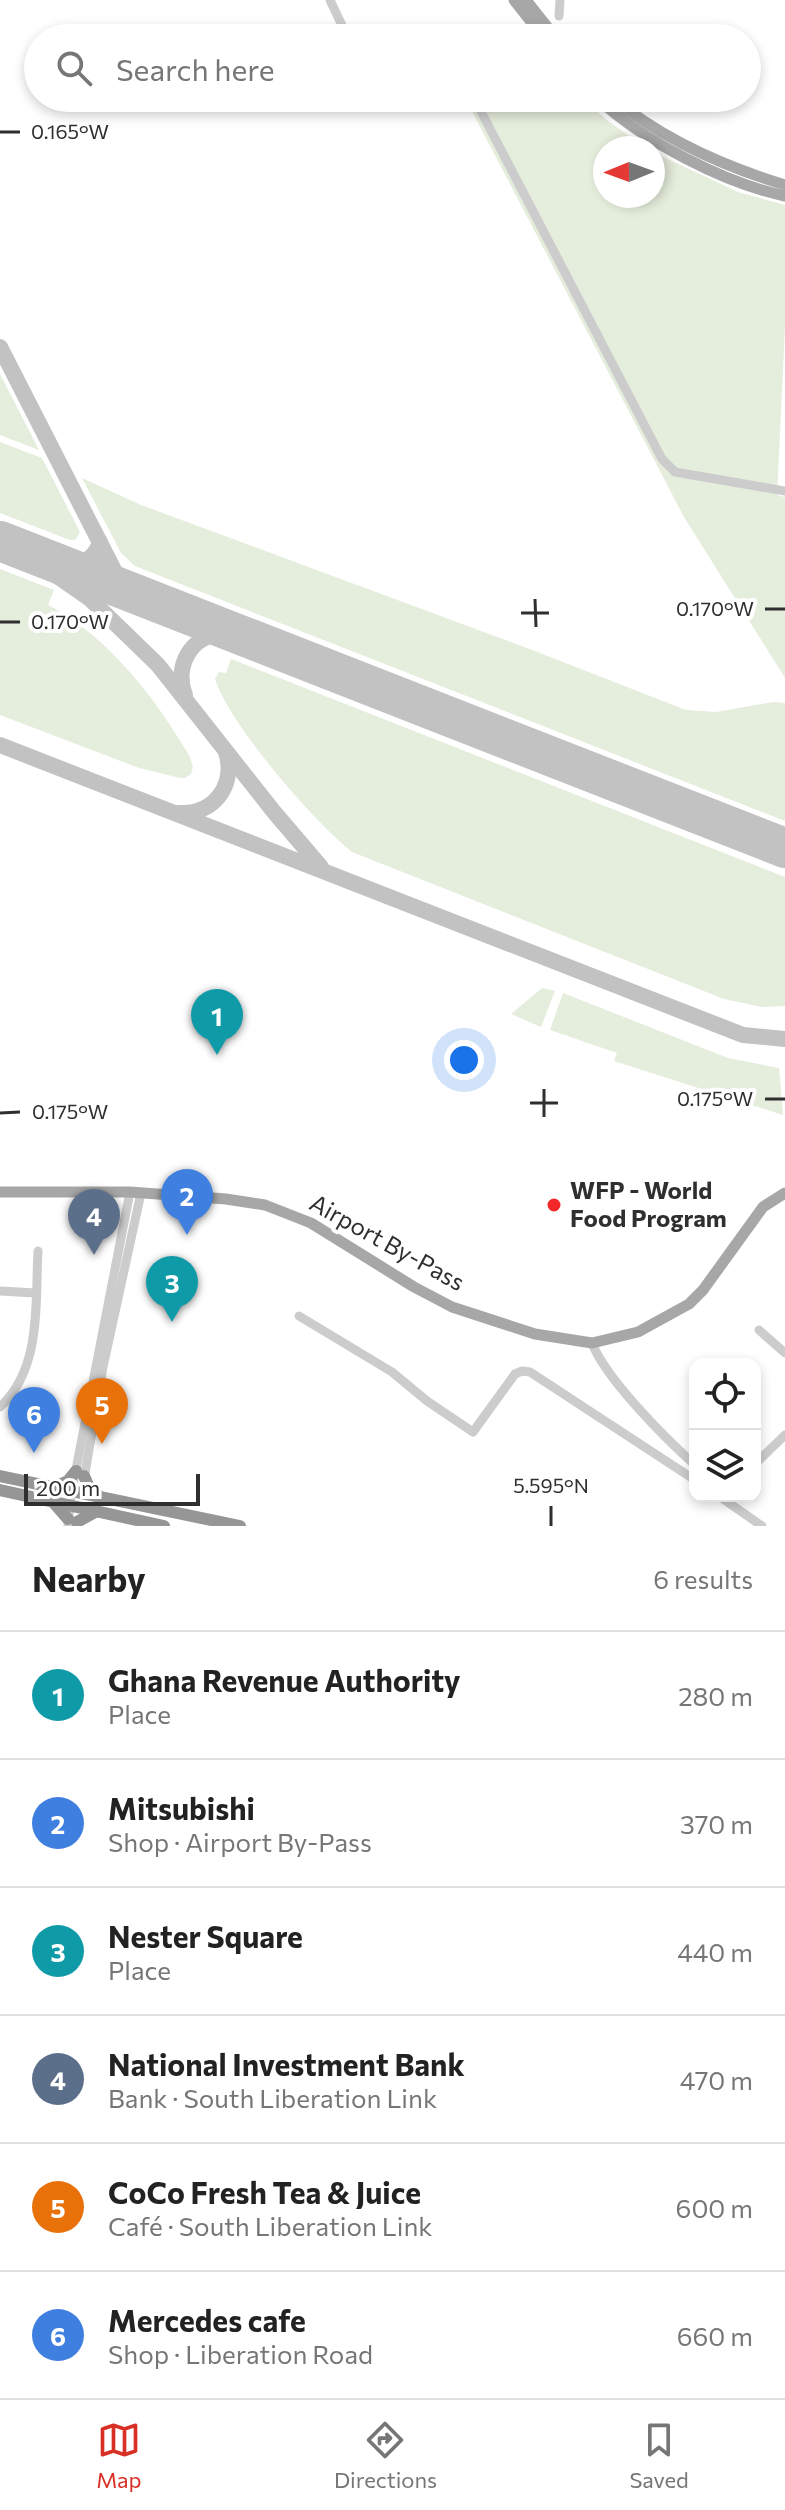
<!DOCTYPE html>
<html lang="en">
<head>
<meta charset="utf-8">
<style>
	body { margin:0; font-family:Commissioner,sans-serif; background:#f2f2f2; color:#222 }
	.controls { position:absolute; right:24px; bottom:24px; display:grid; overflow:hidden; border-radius:16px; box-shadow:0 4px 12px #0003 }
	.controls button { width:72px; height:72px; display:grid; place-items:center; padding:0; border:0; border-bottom:2px solid #e0e0e0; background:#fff; color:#222; font:40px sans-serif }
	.compass { position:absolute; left:593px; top:136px; width:72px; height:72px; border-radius:50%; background:#fff; box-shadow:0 4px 12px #0003; rotate:269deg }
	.scale { position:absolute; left:24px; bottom:20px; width:176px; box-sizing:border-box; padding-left:8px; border:4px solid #2f2f2f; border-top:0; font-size:22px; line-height:28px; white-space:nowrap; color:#2f2f2f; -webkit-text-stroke:6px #fff; paint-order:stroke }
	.you { position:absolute; left:464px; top:1060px; width:28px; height:28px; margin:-20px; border:6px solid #fff; border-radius:50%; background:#1a73e8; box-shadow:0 0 0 12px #1a73e833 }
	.badge { display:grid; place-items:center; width:52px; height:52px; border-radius:50%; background:#d93025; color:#fff; font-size:26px; font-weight:700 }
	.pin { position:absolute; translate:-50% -66px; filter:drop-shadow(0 2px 4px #0008) }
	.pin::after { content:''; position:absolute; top:42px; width:28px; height:24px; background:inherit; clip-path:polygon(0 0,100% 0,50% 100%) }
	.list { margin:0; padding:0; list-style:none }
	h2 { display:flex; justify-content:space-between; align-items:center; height:104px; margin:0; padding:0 32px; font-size:34px }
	h2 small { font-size:26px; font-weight:400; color:#767676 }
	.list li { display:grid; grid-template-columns:52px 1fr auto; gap:24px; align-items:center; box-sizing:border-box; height:128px; padding:0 32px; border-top:2px solid #e0e0e0 }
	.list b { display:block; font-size:30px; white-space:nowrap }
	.list p { margin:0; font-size:26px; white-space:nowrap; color:#767676 }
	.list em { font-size:26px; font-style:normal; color:#767676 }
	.icon { flex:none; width:44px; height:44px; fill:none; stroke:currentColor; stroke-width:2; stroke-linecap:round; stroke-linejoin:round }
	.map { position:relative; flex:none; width:785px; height:1526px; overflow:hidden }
	.search { position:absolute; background:#fff; box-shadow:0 4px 12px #0003; left:24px; right:24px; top:24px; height:88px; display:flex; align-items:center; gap:20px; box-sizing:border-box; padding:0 28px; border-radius:44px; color:#767676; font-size:30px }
	.sheet { height:872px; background:#fff }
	nav { display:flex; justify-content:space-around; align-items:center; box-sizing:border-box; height:112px; border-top:2px solid #e0e0e0; background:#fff; font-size:22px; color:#767676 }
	nav a { display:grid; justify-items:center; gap:4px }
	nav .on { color:#d93025 }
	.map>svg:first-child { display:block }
	.green { fill:#e5eddc }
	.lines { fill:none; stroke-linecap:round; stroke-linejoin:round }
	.taxiway { stroke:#c2c2c2; stroke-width:16 }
	.runway { stroke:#c2c2c2; stroke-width:40 }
	.minor { stroke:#ccc; stroke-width:9 }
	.major { stroke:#a7a7a7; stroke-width:11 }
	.highway { stroke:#969696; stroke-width:12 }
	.ticks { fill:none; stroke:#2f2f2f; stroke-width:3 }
	.poi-dot { fill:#f12729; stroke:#fff; stroke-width:3 }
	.labels { text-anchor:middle; stroke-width:8; stroke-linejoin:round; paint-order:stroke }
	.poi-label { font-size:24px; font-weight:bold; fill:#2f2f2f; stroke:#fff; text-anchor:start }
	.street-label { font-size:24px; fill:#2f2f2f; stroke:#fff }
	.ticks-label { font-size:20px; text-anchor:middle; fill:#2f2f2f; stroke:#fff; stroke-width:8; stroke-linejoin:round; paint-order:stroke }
</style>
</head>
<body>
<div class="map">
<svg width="785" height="1526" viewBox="0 0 785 1526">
	<rect width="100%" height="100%" fill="#fff"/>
	<g class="green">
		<polygon points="465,98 582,98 608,121 646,148 605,148 605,196 653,196 653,152 738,192 785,205 785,328 777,495 785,497 785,678 684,517"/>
		<polygon points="0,374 39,450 0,435"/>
		<polygon points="0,442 42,458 80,532 75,540 70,540 0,513"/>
		<polygon points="82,478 141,505 527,648 686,710 716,712 773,702 785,703 785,821 135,566 121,553"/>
		<path d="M0,569L54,590L48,605C109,637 156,699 190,757L193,767L191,774L185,778H180L139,768L0,715Z"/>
		<path d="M231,659L785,877V1006L762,1007L724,999L352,852C313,821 230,725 215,679L219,672L226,673Z"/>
		<polygon points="542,988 555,991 541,1027 511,1014"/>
		<polygon points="563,993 728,1058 779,1068 783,1115 614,1061 617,1053 550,1030"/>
	</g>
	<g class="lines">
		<g class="taxiway">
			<polyline points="0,347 115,572 126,586 139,596"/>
			<polyline points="18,549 90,599 158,665 274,812 321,867"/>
			<path d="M56,563C75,568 94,562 100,542"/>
			<path d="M185,695C174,668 190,635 222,634C235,634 248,640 260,643"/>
			<polyline points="0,745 743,1035 785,1039"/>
			<path d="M179,813C214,815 236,785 226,752"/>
			<polyline points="762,841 785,850"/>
		</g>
		<polyline class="runway" points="0,541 785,848"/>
		<g class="minor">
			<polyline points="330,0 348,38"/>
			<polyline points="559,16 560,0"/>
			<polyline points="474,98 662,459 675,472 785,491"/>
			<polyline points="0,1291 36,1293"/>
			<polyline points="299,1316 392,1372 427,1401 473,1432 515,1374 522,1371 530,1372 695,1480"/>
			<polyline points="759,1330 785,1353"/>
			<path d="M592,1343C606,1379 665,1438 695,1465"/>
			<path d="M0,1407C42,1368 35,1304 38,1251"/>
			<polyline points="755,1464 785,1435"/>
			<polyline points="84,1479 103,1367 141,1193"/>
			<polyline points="719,1496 762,1526"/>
			<polyline points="68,1526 71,1495 130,1192"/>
		</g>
		<g class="major">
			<polyline points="514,0 544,38"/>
			<polyline points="526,0 556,38"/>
			<path d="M597,98C643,141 724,183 785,196"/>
			<path d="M613,98C663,140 723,166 785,185"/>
			<polyline points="0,1192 130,1192 226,1199 265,1205 311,1223 414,1287 452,1307 535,1334 592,1343 638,1332 689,1304 703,1290 763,1207 785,1193"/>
		</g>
		<g class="highway">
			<polyline points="0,1476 240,1526"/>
			<polyline points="84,1476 88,1485 98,1495"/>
			<polyline points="55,1487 68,1481 76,1471"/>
			<polyline points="0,1490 164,1526"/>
			<polyline points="54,1503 68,1519"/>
			<polyline points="77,1522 97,1511"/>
		</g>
	</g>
	<path class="ticks" d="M0,132H20M535,599L536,627M765,609H785M521,613H549M0,622H20M544,1089V1117M765,1099H785M530,1103H558M0,1113L20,1112M551,1506V1526"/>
	<circle class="poi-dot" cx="554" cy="1205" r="8"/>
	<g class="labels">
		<g class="poi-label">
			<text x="570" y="1199">WFP - World<tspan x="570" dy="28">Food Program</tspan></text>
		</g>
		<g class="street-label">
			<text transform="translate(387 1243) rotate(29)" y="8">Airport By-Pass</text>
		</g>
	</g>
	<g class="ticks-label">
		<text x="70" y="139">0.165°W</text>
		<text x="715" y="616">0.170°W</text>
		<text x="70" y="629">0.170°W</text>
		<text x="715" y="1106">0.175°W</text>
		<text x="70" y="1119">0.175°W</text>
		<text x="551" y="1493">5.595°N</text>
	</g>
</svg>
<div class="controls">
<button><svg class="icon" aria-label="locate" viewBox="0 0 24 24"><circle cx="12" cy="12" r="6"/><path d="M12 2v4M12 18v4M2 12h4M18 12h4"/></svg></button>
<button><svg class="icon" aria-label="layers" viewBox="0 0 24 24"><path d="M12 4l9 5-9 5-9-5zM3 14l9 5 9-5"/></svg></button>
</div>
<svg class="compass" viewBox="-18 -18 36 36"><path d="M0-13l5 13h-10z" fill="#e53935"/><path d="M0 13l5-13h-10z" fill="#767676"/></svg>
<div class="scale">200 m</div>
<div class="you"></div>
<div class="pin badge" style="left:217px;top:1055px;background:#0f9aa8">1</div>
<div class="pin badge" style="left:187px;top:1235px;background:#3f7fe0">2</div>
<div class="pin badge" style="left:172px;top:1322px;background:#0f9aa8">3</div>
<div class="pin badge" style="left:94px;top:1255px;background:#5c6f8a">4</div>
<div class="pin badge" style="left:102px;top:1444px;background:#e8710a">5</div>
<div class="pin badge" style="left:34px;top:1453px;background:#3f7fe0">6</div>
<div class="search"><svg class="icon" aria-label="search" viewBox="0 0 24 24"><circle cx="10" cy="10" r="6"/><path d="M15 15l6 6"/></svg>Search here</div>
</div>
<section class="sheet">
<h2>Nearby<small>6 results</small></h2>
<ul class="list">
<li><span class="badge" style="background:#0f9aa8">1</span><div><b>Ghana Revenue Authority</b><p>Place</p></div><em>280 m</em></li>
<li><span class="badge" style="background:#3f7fe0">2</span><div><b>Mitsubishi</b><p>Shop · Airport By-Pass</p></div><em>370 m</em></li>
<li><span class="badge" style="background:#0f9aa8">3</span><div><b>Nester Square</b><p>Place</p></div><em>440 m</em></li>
<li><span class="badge" style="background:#5c6f8a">4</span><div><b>National Investment Bank</b><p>Bank · South Liberation Link</p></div><em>470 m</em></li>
<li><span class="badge" style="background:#e8710a">5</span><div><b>CoCo Fresh Tea &amp; Juice</b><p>Café · South Liberation Link</p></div><em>600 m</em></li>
<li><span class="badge" style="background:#3f7fe0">6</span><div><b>Mercedes cafe</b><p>Shop · Liberation Road</p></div><em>660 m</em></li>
</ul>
</section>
<nav>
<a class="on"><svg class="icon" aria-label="map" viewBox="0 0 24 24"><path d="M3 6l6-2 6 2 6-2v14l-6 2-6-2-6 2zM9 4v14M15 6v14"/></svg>Map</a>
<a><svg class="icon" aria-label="directions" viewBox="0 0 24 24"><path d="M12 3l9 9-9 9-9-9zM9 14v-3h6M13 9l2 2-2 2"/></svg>Directions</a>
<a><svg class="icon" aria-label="saved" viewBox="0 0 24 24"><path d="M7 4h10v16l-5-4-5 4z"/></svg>Saved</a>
</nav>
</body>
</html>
